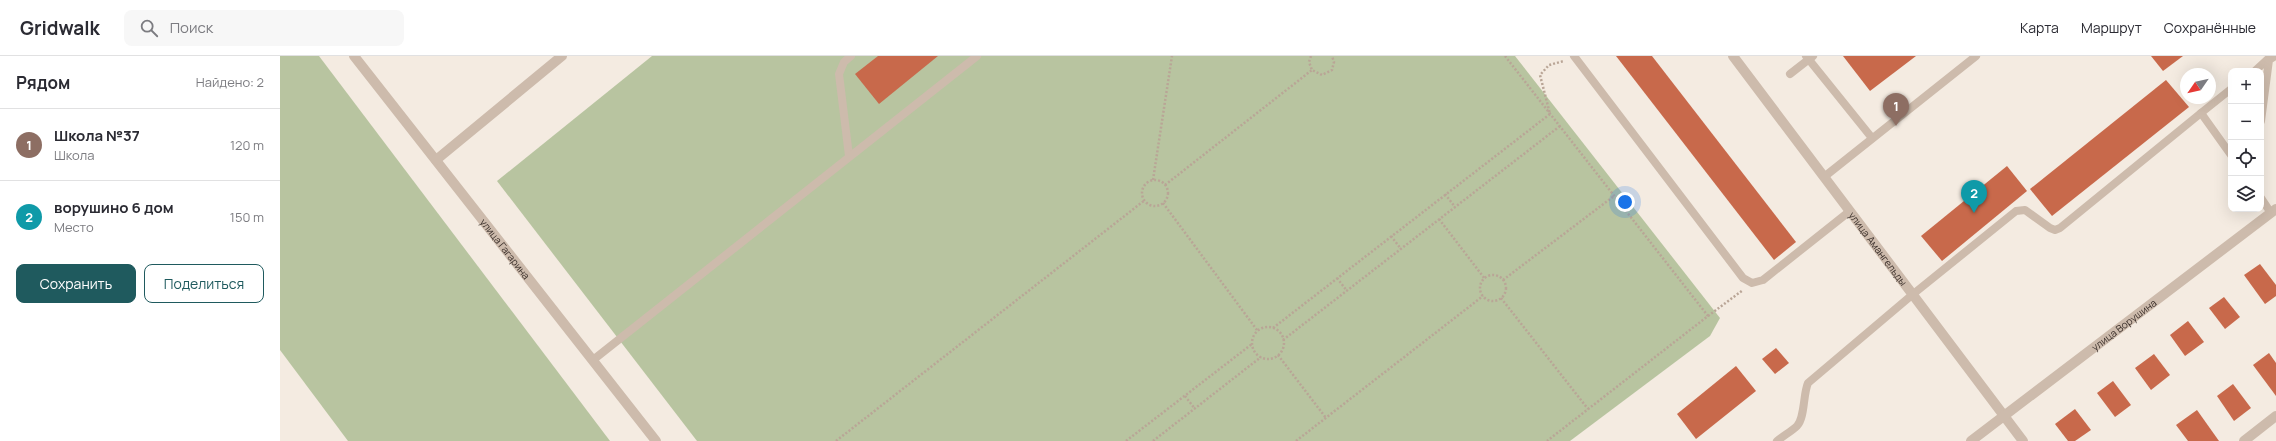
<!DOCTYPE html>
<html lang="ru">
<head>
<meta charset="utf-8">
<style>
	body { margin:0; font-family:Manrope,sans-serif; background:#f7f7f7; color:#2b2b33 }
	.controls { position:absolute; right:12px; top:12px; display:grid; overflow:hidden; border-radius:8px; box-shadow:0 4px 16px #0002 }
	.controls button { width:36px; height:36px; display:grid; place-items:center; padding:0; border:0; border-bottom:1px solid #e1e1e2; background:#fff; color:#2b2b33; font:20px sans-serif }
	.compass { position:absolute; left:1900px; top:12px; width:36px; height:36px; border-radius:50%; background:#fff; box-shadow:0 4px 16px #0002; rotate:236deg }
	.you { position:absolute; left:1345px; top:146px; width:14px; height:14px; margin:-10px; border:3px solid #fff; border-radius:50%; background:#1a73e8; box-shadow:0 0 0 6px #1a73e833 }
	.badge { display:grid; place-items:center; width:26px; height:26px; border-radius:50%; background:#1f5a5e; color:#fff; font-size:13px; font-weight:700 }
	.pin { position:absolute; translate:-50% -33px; filter:drop-shadow(0 1px 2px #0008) }
	.pin::after { content:''; position:absolute; top:21px; width:14px; height:12px; background:inherit; clip-path:polygon(0 0,100% 0,50% 100%) }
	.list { margin:0; padding:0; list-style:none }
	h2 { display:flex; justify-content:space-between; align-items:center; height:52px; margin:0; padding:0 16px; font-size:17px }
	h2 small { font-size:13px; font-weight:400; color:#7c7c81 }
	.list li { display:grid; grid-template-columns:26px 1fr auto; gap:12px; align-items:center; box-sizing:border-box; height:72px; padding:0 16px; border-top:1px solid #e1e1e2 }
	.list b { display:block; font-size:15px; white-space:nowrap }
	.list p { margin:0; font-size:13px; white-space:nowrap; color:#7c7c81 }
	.list em { font-size:13px; font-style:normal; color:#7c7c81 }
	.actions { display:flex; gap:8px; padding:12px 16px }
	.actions a { flex:1; padding:9px 0; border:1px solid #1f5a5e; border-radius:8px; text-align:center; font-size:14px; color:#1f5a5e }
	.actions .main { background:#1f5a5e; color:#fff }
	.icon { flex:none; width:22px; height:22px; fill:none; stroke:currentColor; stroke-width:2; stroke-linecap:round; stroke-linejoin:round }
	.map { position:relative; flex:none; width:1996px; height:385px; overflow:hidden }
	header { display:flex; align-items:center; gap:24px; box-sizing:border-box; height:56px; padding:0 20px; background:#fff; border-bottom:1px solid #e1e1e2 }
	header strong { font-size:19px }
	nav { display:flex; gap:22px; margin-inline-start:auto; font-size:14px }
	.search { width:280px; height:36px; background:#f7f7f7; display:flex; align-items:center; gap:10px; box-sizing:border-box; padding:0 14px; border-radius:8px; color:#7c7c81; font-size:15px }
	main { display:flex }
	aside { flex:1; background:#fff }
	.map>svg:first-child { display:block }
	.green { fill:#b8c4a0 }
	.building { fill:#c8694b }
	.lines { fill:none; stroke-linecap:round; stroke-linejoin:round }
	.path { stroke:#b9a596; stroke-width:2.5; stroke-dasharray:2 2; stroke-linecap:butt }
	.service { stroke:#cdbbac; stroke-width:8 }
	.minor { stroke:#cdbbac; stroke-width:10 }
	.tertiary { stroke:#cdbbac; stroke-width:10 }
	.labels { text-anchor:middle; stroke-width:3.5; stroke-linejoin:round; paint-order:stroke }
	.street-label { font-size:10px; fill:#3b302b; stroke:#fbf5ee }
</style>
</head>
<body>
<header>
<strong>Gridwalk</strong>
<div class="search"><svg class="icon" aria-label="search" viewBox="0 0 24 24"><circle cx="10" cy="10" r="6"/><path d="M15 15l6 6"/></svg>Поиск</div>
<nav><a>Карта</a><a>Маршрут</a><a>Сохранённые</a></nav>
</header>
<main>
<aside>
<h2>Рядом<small>Найдено: 2</small></h2>
<ul class="list">
<li><span class="badge" style="background:#8d6e63">1</span><div><b>Школа №37</b><p>Школа</p></div><em>120 m</em></li>
<li><span class="badge" style="background:#0f9aa8">2</span><div><b>ворушино 6 дом</b><p>Место</p></div><em>150 m</em></li>
</ul>
<div class="actions"><a class="main">Сохранить</a><a>Поделиться</a></div>
</aside>
<div class="map">
<svg width="1996" height="385" viewBox="0 0 1996 385">
	<rect width="100%" height="100%" fill="#f4ebe1"/>
	<g class="green">
		<polygon points="0,0 39,0 330,385 68,385 0,294"/>
		<polygon points="372,0 1235,0 1440,262 1430,280 1290,385 417,385 217,125"/>
	</g>
	<g class="building">
		<polygon points="598,0 658,0 599,48 575,18"/>
		<polygon points="1336,0 1372,0 1516,186 1494,204"/>
		<polygon points="1563,0 1636,0 1590,35"/>
		<polygon points="1871,0 1903,0 1883,15"/>
		<polygon points="1886,24 1909,51 1772,160 1750,133"/>
		<polygon points="1727,110 1747,135 1662,205 1641,180"/>
		<polygon points="1980,208 1996,229 1996,240 1985,248 1964,219"/>
		<polygon points="1944,241 1960,261 1945,273 1929,252"/>
		<polygon points="1908,265 1924,286 1905,300 1890,279"/>
		<polygon points="1496,292 1509,307 1495,318 1482,303"/>
		<polygon points="1989,297 1996,307 1996,340 1973,309"/>
		<polygon points="1874,298 1890,319 1871,334 1855,312"/>
		<polygon points="1456,310 1476,335 1416,383 1397,358"/>
		<polygon points="1833,325 1851,349 1835,361 1817,337"/>
		<polygon points="1953,328 1971,352 1954,365 1937,340"/>
		<polygon points="1795,353 1811,374 1795,385 1788,385 1775,368"/>
		<polygon points="1917,354 1939,385 1908,385 1896,369"/>
	</g>
	<g class="lines">
		<g class="path">
			<polyline points="1031,0 1029,6 1032,14 1042,19 1052,14 1054,6 1052,0"/>
			<polyline points="1225,0 1428,260 1267,385"/>
			<polyline points="873,124 892,0"/>
			<circle cx="875" cy="137" r="13"/>
			<polyline points="885,129 1032,14"/>
			<polyline points="1165,138 1175,151"/>
			<polyline points="883,147 977,274"/>
			<polyline points="1159,163 1205,223"/>
			<polyline points="1111,180 1121,193"/>
			<circle cx="1213" cy="232" r="13"/>
			<polyline points="1057,222 1067,235"/>
			<polyline points="1223,224 1334,140"/>
			<polyline points="1221,242 1308,353"/>
			<polyline points="1428,260 1463,234"/>
			<circle cx="988" cy="287" r="16"/>
			<polyline points="993,272 1270,58 1260,19 1269,9 1284,5"/>
			<polyline points="1003,284 1280,70"/>
			<polyline points="998,299 1046,362"/>
			<polyline points="905,340 915,353"/>
			<polyline points="556,385 865,144"/>
			<polyline points="846,385 972,288"/>
			<polyline points="873,385 981,301"/>
			<polyline points="1016,385 1203,240"/>
		</g>
		<g class="service">
			<polyline points="1294,0 1463,222 1472,227 1483,224 1570,155"/>
			<polyline points="1526,0 1592,82"/>
			<polyline points="1975,15 1988,3"/>
			<polyline points="1510,18 1533,0"/>
			<polyline points="1921,57 1951,33"/>
			<polyline points="1981,65 1989,4 1995,0"/>
			<polyline points="569,100 559,18 564,6 571,0"/>
			<polyline points="1544,121 1696,0"/>
			<polyline points="1981,142 1991,157"/>
			<polyline points="313,304 697,0"/>
			<path d="M1497,385C1503,380 1512,375 1517,370C1525,362 1523,338 1528,327L1632,239L1736,155L1745,154L1770,172L1775,174L1780,172L1921,57L1951,99"/>
		</g>
		<polyline class="minor" points="1964,385 1996,360"/>
		<g class="tertiary">
			<path id="s1" d="M74,0L376,385"/>
			<path id="s2" d="M1453,0L1743,385"/>
			<polyline points="156,104 282,0"/>
			<path id="s3" d="M1691,385L1996,153"/>
		</g>
	</g>
	<g class="labels">
		<g class="street-label">
			<text dy="4" stroke="none"><textPath href="#s1" startOffset="245">улица Гагарина</textPath></text>
			<text dy="4" stroke="none"><textPath href="#s2" startOffset="241">улица Амангельды</textPath></text>
			<text dy="4" stroke="none"><textPath href="#s3" startOffset="192">улица Ворушина</textPath></text>
		</g>
	</g>
</svg>
<div class="controls">
<button>+</button>
<button>−</button>
<button><svg class="icon" aria-label="locate" viewBox="0 0 24 24"><circle cx="12" cy="12" r="6"/><path d="M12 2v4M12 18v4M2 12h4M18 12h4"/></svg></button>
<button><svg class="icon" aria-label="layers" viewBox="0 0 24 24"><path d="M12 4l9 5-9 5-9-5zM3 14l9 5 9-5"/></svg></button>
</div>
<svg class="compass" viewBox="-18 -18 36 36"><path d="M0-13l5 13h-10z" fill="#e53935"/><path d="M0 13l5-13h-10z" fill="#7c7c81"/></svg>
<div class="you"></div>
<div class="pin badge" style="left:1616px;top:70px;background:#8d6e63">1</div>
<div class="pin badge" style="left:1694px;top:157px;background:#0f9aa8">2</div>
</div>
</main>
</body>
</html>
